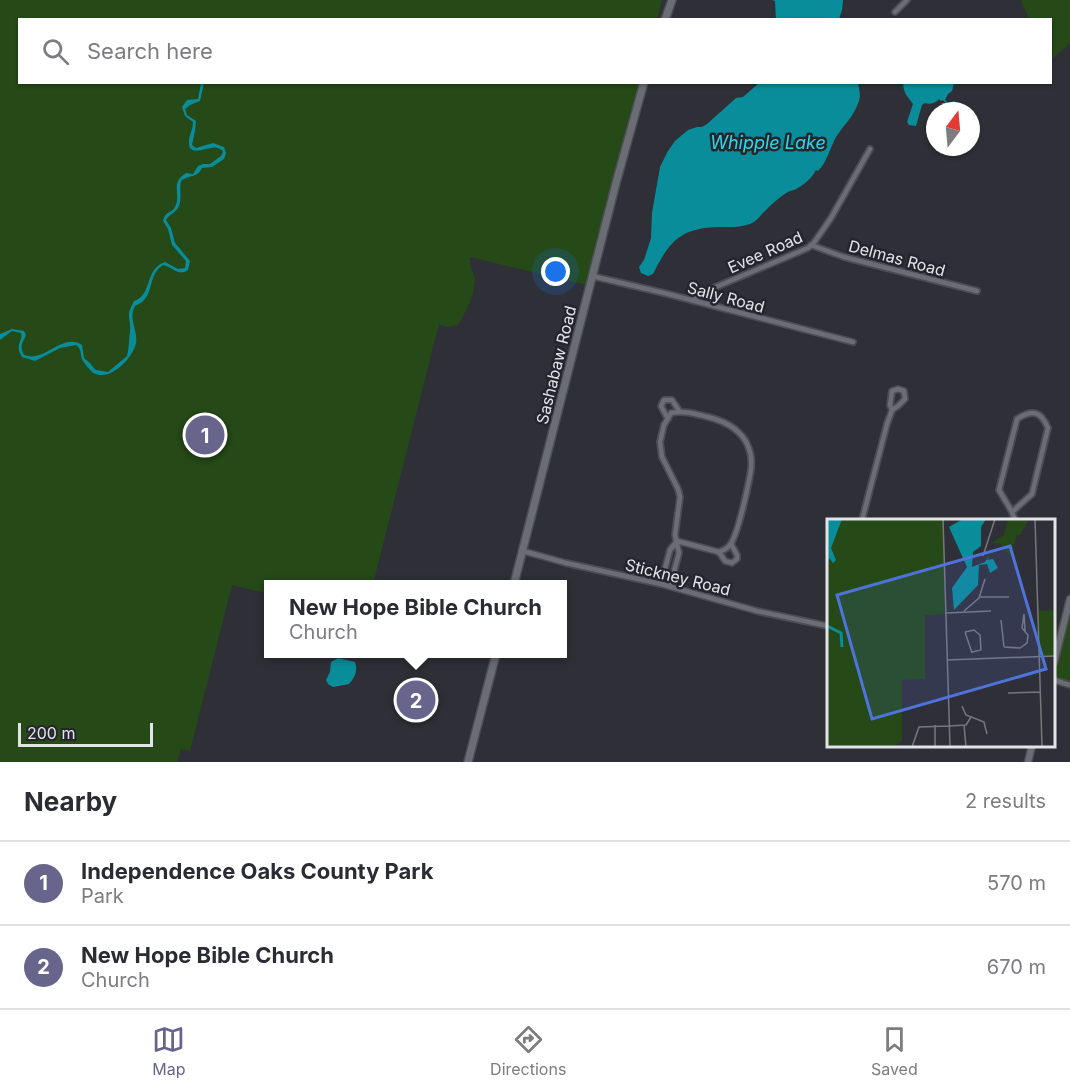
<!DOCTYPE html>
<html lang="en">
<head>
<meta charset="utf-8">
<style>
	body { margin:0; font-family:Inter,sans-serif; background:#f2f2f3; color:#2b2b33 }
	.compass { position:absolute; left:926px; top:102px; width:54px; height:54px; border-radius:50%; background:#fff; box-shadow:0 2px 4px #0004; rotate:16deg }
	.scale { position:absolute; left:18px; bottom:15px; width:135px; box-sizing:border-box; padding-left:6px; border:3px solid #e3e4e8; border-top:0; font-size:16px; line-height:21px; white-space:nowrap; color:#e3e4e8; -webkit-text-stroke:4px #25262d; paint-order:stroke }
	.you { position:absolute; left:556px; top:272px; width:21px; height:21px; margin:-15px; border:4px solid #fff; border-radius:50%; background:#1a73e8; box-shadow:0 0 0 9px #1a73e833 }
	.badge { display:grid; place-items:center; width:39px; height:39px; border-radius:50%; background:#68658c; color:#fff; font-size:20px; font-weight:700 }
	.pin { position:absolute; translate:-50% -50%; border:3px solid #fff; box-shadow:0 2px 6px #0006 }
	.popup { position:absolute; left:264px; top:580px; width:303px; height:78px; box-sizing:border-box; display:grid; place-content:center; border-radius:0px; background:#fff; filter:drop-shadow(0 2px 4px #0005); font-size:20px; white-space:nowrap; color:#7c7c81 }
	.popup b { font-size:22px; color:#2b2b33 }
	.popup::after { content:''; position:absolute; left:50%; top:100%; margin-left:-12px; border:12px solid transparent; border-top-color:#fff }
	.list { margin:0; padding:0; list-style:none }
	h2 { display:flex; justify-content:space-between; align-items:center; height:78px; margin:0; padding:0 24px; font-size:26px }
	h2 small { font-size:20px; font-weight:400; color:#7c7c81 }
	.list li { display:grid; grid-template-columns:39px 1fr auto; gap:18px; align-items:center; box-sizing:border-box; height:84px; padding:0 24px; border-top:2px solid #e1e1e2 }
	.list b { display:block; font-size:22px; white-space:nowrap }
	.list p { margin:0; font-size:20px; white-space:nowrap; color:#7c7c81 }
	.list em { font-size:20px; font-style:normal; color:#7c7c81 }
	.icon { flex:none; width:33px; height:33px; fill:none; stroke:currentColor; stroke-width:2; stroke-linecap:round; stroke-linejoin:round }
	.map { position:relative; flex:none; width:1070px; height:762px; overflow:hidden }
	.search { position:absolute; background:#fff; box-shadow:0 2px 4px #0004; left:18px; right:18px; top:18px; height:66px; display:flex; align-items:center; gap:15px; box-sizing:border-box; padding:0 21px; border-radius:0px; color:#7c7c81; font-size:22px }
	.sheet { height:246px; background:#fff }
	nav { display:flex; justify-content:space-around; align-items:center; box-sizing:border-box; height:84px; border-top:2px solid #e1e1e2; background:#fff; font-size:16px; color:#7c7c81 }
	nav a { display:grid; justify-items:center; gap:3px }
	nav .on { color:#68658c }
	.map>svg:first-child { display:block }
	.green { fill:#254917 }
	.water { fill:#098d9b }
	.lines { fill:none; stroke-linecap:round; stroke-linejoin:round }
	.minor-casing { stroke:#4c4d53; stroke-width:8 }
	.tertiary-casing { stroke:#4c4d53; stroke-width:9 }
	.secondary-casing { stroke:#4c4d53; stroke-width:10 }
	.minor { stroke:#6b6d75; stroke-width:4.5 }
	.tertiary { stroke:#6b6d75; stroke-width:6 }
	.secondary { stroke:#6b6d75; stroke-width:7 }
	.labels { text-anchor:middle; stroke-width:5; stroke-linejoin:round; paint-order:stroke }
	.street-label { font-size:16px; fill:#e3e4e8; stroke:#25262d }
	.water-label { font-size:18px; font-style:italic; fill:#30d6e9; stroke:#25262d }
	.inset-river { fill:none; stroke:#098d9b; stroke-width:3 }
	.inset-road { fill:none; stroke:#77787e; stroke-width:1.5 }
	.view { fill:#4e74dc; fill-opacity:0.15; stroke:#4e74dc; stroke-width:3 }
	.inset-edge { fill:none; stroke:#e3e4e8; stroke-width:3 }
</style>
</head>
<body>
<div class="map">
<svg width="1070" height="762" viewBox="0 0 1070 762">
	<rect width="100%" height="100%" fill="#2f3037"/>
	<g class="green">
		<polygon points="0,0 662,0 657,20 20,20 20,82 641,83 590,286 470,257 470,266 475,278 473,294 467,309 458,325 447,327 439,324 373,584 269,584 269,594 232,585 190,751 181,749 177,762 0,762"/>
		<polygon points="1021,0 1070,0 1070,43 1053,58 1051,55 1050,20 1029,19"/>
		<polygon points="1070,610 1070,681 1054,677"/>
	</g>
	<g class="water">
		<polygon points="772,0 843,0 843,1 842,10 839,19 776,20 775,1"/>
		<path d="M201,83H204L200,101L190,105L185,109L187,115L196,121L195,131L192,145L196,148L213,143L224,147L226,153L224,159L212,167L202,168C196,179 190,174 181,181C179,189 182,198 179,206C176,213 169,214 166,220L171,228L175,243L190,261L188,270C178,277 173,267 163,265C146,276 156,298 135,306C128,319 138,330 136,343C133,358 109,384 92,372C90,370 85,364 83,361C79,354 83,350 76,345L60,348L35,361L22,357C14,344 23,343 21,333L12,331L0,340V334L12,329L24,331L26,335C23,343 19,345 24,355C28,356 31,357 35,356C50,354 66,334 82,345L84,358L90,363L93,367L96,370L108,372L127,356C129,348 129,339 130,331C131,315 125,318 134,301C153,295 144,269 165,262L178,269L185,268L186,261L172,245L168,229L163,221C166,210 171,214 175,207C182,193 169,184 186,173L193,174L198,166L203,164H210L221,156L223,152L222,150C218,148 217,147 212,148C205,148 187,157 189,141C189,135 193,130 193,122L185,116L182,107L187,100L198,99Z"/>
		<path d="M759,83H858C859,89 861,95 859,101C853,118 845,123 836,137C830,148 827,162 818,171L816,170C812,178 804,185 796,189C793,191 791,190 788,192C779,197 770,206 763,213C758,218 757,221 750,224C739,228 729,227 718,227C680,228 669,242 653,274L648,276L641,273L639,267L644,260L651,238L652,213L660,167L668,151L675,141L688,130L697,127H702L707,124L736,98L743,97Z"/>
		<path d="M903,83H954L952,91L948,94L945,100L948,103L954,101L963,106L964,111H950V108L943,100L941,101L939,99C936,103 929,105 925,103L922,105L916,126L909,125L907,122L913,104C907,95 904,95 903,83Z"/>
		<path d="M338,658L355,662C358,671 355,677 349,684L333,687L328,684L326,680L330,672L331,662Z"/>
	</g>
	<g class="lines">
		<g class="minor-casing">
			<g id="minor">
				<polyline points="895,12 907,0"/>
				<polyline points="811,245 844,257 977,291"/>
				<polyline points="592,276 664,293 853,342"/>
				<polyline points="694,301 696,297 704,292 808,248 813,244 831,218 870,149"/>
				<polygon points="898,389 904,391 905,399 898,406 892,410 890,405 892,391"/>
				<polyline points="668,419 661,406 664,400 672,400 680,412"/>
				<path d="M1012,512L1032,494L1048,428C1041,411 1032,409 1017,419L999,490L1012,512L1015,520"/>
				<polyline points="862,520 887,424 892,410"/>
				<polyline points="523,551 566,563 661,584 757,611 828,626"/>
				<polyline points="719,552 725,561 732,563 737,559 737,555 731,544"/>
				<polyline points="661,584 670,550 677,541"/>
				<path d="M670,586L679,553L675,535L680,497L678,489L662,457L660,442L664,425L671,413C684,410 696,414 708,417C724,421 741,429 748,446C751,453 752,461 751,469C749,483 738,535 730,545C727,549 724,550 719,552L677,541"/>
				<polyline points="1054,680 1070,685"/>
			</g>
		</g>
		<g class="tertiary-casing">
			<g id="tertiary">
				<polyline points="1054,663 1070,599"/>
				<polyline points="1028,762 1032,746"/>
			</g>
		</g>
		<g class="secondary-casing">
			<g id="secondary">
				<polyline points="665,20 672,0"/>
				<polyline points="514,584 616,183 644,82"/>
				<polyline points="468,762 496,654"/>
			</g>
		</g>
		<use href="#minor" class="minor"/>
		<use href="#tertiary" class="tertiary"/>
		<use href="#secondary" class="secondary"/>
	</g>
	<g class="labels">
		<g class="street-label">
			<text transform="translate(765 252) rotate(-24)" y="6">Evee Road</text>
			<text transform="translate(897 258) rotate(15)" y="6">Delmas Road</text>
			<text transform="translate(726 297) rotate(15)" y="6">Sally Road</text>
			<text transform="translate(556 365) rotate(-76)" y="6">Sashabaw Road</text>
			<text transform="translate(678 577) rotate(14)" y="6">Stickney Road</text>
		</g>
		<g class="water-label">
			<text x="768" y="149">Whipple Lake</text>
		</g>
	</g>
	<g transform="translate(827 519)">
		<rect width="228" height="228" fill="#2f3037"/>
		<path d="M0,0H116L119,95L98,96V160L75,161V221L67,228H0ZM181,0L201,2L193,16H190L183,37L173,25L165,24L177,16ZM228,91V137H212L211,92Z" fill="#254917"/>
		<path d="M0,0H15L4,29L9,41L6,44L2,39L0,47ZM136,0H159L154,8V27L146,33L145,48L158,43L163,35L160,41L166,40L171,49L163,54L160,45L152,46L151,66L127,91L125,69L140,48L122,8Z" fill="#098d9b"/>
		<path class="inset-river" d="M0,107L14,114L15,128"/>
		<path class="inset-road" d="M116,0L123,228M208,0L215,228M156,37L168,0M153,78H182M137,92L152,79L158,60M119,94L164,92M174,101L177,128M138,113L147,111L153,116L154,131L145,133M138,113L145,134M177,128L193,129L200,124L201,116L195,109L197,95L198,112M120,141L228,137M181,174L213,173M135,187L139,196L157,203L160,215M108,206V228M137,206L139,228M122,207L139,206L144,198M85,228L92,208L122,207"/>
		<path class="view" d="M183,27L219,150L45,200L10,76Z"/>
		<rect width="228" height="228" class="inset-edge"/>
	</g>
</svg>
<svg class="compass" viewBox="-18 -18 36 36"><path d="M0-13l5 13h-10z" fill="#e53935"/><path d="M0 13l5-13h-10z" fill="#7c7c81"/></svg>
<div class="scale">200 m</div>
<div class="you"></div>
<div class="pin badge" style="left:205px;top:435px">1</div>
<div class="pin badge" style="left:416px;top:700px">2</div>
<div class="popup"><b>New Hope Bible Church</b>Church</div>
<div class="search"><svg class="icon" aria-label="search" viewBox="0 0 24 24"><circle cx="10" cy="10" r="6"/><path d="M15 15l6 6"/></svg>Search here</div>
</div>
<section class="sheet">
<h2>Nearby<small>2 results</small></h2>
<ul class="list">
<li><span class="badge">1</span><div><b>Independence Oaks County Park</b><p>Park</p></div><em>570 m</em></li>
<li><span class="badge">2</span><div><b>New Hope Bible Church</b><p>Church</p></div><em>670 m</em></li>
</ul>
</section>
<nav>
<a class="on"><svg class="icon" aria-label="map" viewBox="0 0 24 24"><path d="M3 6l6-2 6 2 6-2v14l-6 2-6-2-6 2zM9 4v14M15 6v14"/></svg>Map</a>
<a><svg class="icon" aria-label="directions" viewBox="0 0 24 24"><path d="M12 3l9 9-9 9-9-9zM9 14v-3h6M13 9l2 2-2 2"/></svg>Directions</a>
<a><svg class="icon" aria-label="saved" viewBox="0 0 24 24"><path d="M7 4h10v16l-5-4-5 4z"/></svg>Saved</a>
</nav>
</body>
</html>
